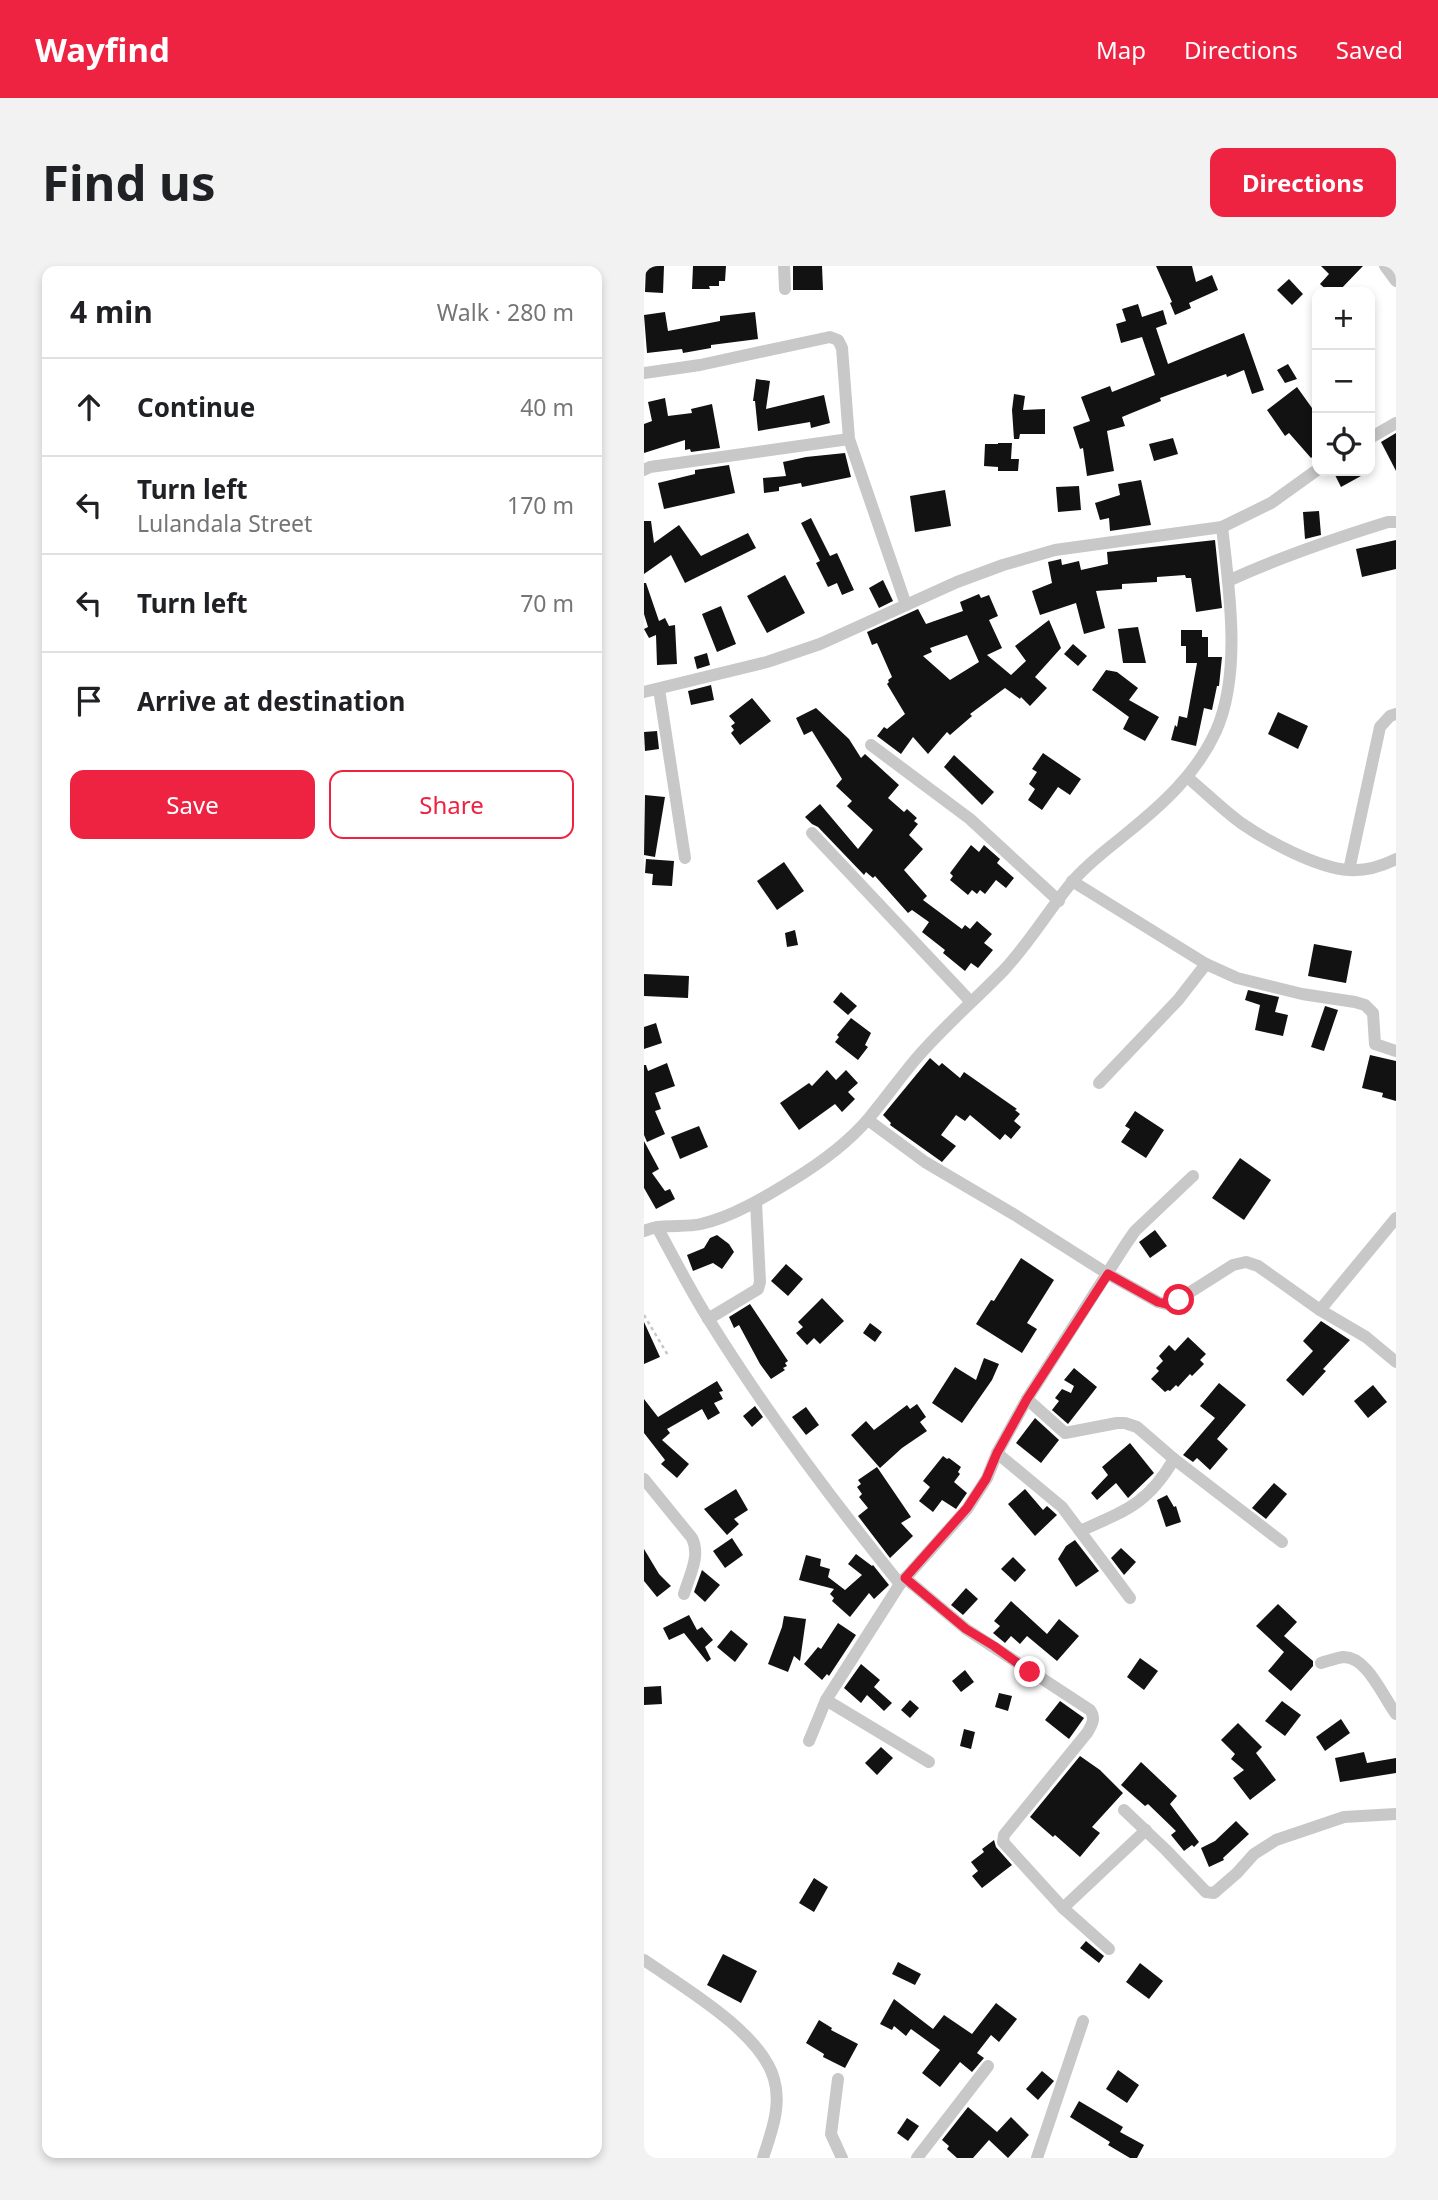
<!DOCTYPE html>
<html lang="en">
<head>
<meta charset="utf-8">
<style>
	body { margin:0; font-family:"Noto Sans",sans-serif; background:#f2f2f2; color:#202124 }
	.controls { position:absolute; right:21px; top:21px; display:grid; overflow:hidden; border-radius:14px; box-shadow:0 4px 10px #0003 }
	.controls button { width:63px; height:63px; display:grid; place-items:center; padding:0; border:0; border-bottom:2px solid #e0e0e0; background:#fff; color:#202124; font:35px sans-serif }
	.stop { position:absolute; width:21px; height:21px; margin:-16px; border:5px solid #ee2241; border-radius:50%; background:#fff }
	.stop.end { background:#ee2241; border-color:#fff; box-shadow:0 2px 7px #0008 }
	.list { margin:0; padding:0; list-style:none }
	h2 { display:flex; justify-content:space-between; align-items:center; height:91px; margin:0; padding:0 28px; font-size:30px }
	h2 small { font-size:23px; font-weight:400; color:#757577 }
	.list li { display:grid; grid-template-columns:46px 1fr auto; gap:21px; align-items:center; box-sizing:border-box; height:98px; padding:0 28px; border-top:2px solid #e0e0e0 }
	.list b { display:block; font-size:26px; white-space:nowrap }
	.list p { margin:0; font-size:23px; white-space:nowrap; color:#757577 }
	.list em { font-size:23px; font-style:normal; color:#757577 }
	.actions { display:flex; gap:14px; padding:21px 28px }
	.actions a { flex:1; padding:16px 0; border:2px solid #ee2241; border-radius:14px; text-align:center; font-size:24px; color:#ee2241 }
	.actions .main { background:#ee2241; color:#fff }
	.icon { flex:none; width:38px; height:38px; fill:none; stroke:currentColor; stroke-width:2; stroke-linecap:round; stroke-linejoin:round }
	.map { position:relative; flex:none; width:752px; height:1892px; overflow:hidden; border-radius:14px }
	header { display:flex; align-items:center; gap:42px; box-sizing:border-box; height:98px; padding:0 35px; background:#ee2241; color:#fff }
	header strong { font-size:33px }
	nav { display:flex; gap:38px; margin-inline-start:auto; font-size:24px }
	.intro { display:flex; align-items:center; justify-content:space-between; box-sizing:border-box; height:168px; padding:0 42px }
	h1 { margin:0; font-size:49px }
	.button { padding:18px 32px; border-radius:14px; background:#ee2241; color:#fff; font-size:24px; font-weight:700 }
	main { display:flex; gap:42px; padding:0 42px }
	aside { flex:1; background:#fff; border-radius:14px; box-shadow:0 4px 10px #0003 }
	.map>svg:first-child { display:block }
	.building { fill:#121212; fill-rule:evenodd }
	.lines { fill:none; stroke-linecap:round; stroke-linejoin:round }
	.path { stroke:#c8c8c8; stroke-width:2.5; stroke-dasharray:3.5 3.5; stroke-linecap:butt }
	.minor { stroke:#c8c8c8; stroke-width:12 }
	.route { stroke:#ee2241; stroke-width:9 }
</style>
</head>
<body>
<header>
<strong>Wayfind</strong>
<nav><a>Map</a><a>Directions</a><a>Saved</a></nav>
</header>
<div class="intro"><h1>Find us</h1><a class="button">Directions</a></div>
<main>
<aside>
<h2>4 min<small>Walk · 280 m</small></h2>
<ul class="list">
<li><svg class="icon" aria-label="ahead" viewBox="0 0 24 24"><path d="M12 20V5M6 11l6-6 6 6"/></svg><div><b>Continue</b></div><em>40 m</em></li>
<li><svg class="icon" aria-label="left" viewBox="0 0 24 24"><path d="M17 20v-9H6M10 6l-5 5 5 5"/></svg><div><b>Turn left</b><p>Lulandala Street</p></div><em>170 m</em></li>
<li><svg class="icon" aria-label="left" viewBox="0 0 24 24"><path d="M17 20v-9H6M10 6l-5 5 5 5"/></svg><div><b>Turn left</b></div><em>70 m</em></li>
<li><svg class="icon" aria-label="arrive" viewBox="0 0 24 24"><path d="M6 21V4h12l-3 4 3 4H6"/></svg><div><b>Arrive at destination</b></div></li>
</ul>
<div class="actions"><a class="main">Save</a><a>Share</a></div>
</aside>
<div class="map">
<svg width="752" height="1892" viewBox="0 0 752 1892">
	<rect width="100%" height="100%" fill="#fff"/>
	<g class="building">
		<polygon points="2,0 20,0 19,27 1,26"/>
		<polygon points="49,0 82,0 81,15 75,15 75,20 65,20 66,23 48,23"/>
		<polygon points="149,0 178,0 179,24 149,24"/>
		<polygon points="512,0 548,0 552,16 568,9 574,24 545,37 547,42 531,49 526,37 528,36"/>
		<polygon points="677,0 719,0 694,26 685,26 676,18 685,8"/>
		<polygon points="645,13 659,28 648,39 633,24"/>
		<polygon points="494,38 498,51 519,44 523,58 512,62 524,98 600,67 620,124 608,128 600,104 583,111 582,108 516,132 517,135 478,151 481,160 463,165 470,205 443,210 439,182 436,183 429,161 446,155 437,131 466,120 468,126 511,109 498,71 477,77 472,58 482,55 478,43"/>
		<polygon points="21,46 24,65 76,55 76,50 111,46 114,73 67,79 67,82 39,87 38,83 3,87 0,49"/>
		<polygon points="644,98 653,113 641,117 633,104"/>
		<polygon points="112,113 126,115 122,143 180,129 186,157 167,162 166,156 114,165 111,135 109,135"/>
		<polygon points="653,121 673,149 673,186 667,192 645,167 641,170 623,144"/>
		<polygon points="370,128 381,130 379,144 401,143 401,168 376,168 375,173 370,173 368,144"/>
		<polygon points="21,132 24,150 48,147 47,143 68,138 76,182 47,186 46,183 41,184 41,174 0,187 0,158 8,155 4,136"/>
		<polygon points="752,167 752,205 737,176"/>
		<polygon points="529,172 534,188 510,195 505,178"/>
		<polygon points="354,177 368,177 367,193 375,193 374,205 354,205 354,201 340,200 341,178 354,178"/>
		<polygon points="201,187 207,211 158,221 157,217 135,221 135,225 120,227 119,212 142,210 139,196 162,191"/>
		<polygon points="85,199 91,227 20,243 14,217 51,208 51,204"/>
		<polygon points="689,205 726,205 697,221"/>
		<polygon points="497,214 507,259 466,265 465,252 456,254 451,237 476,229 474,218"/>
		<polygon points="435,220 437,244 414,246 412,221"/>
		<polygon points="301,224 307,260 271,266 266,230"/>
		<polygon points="675,245 677,269 661,273 659,246"/>
		<polygon points="167,252 186,290 193,287 210,324 198,329 193,317 184,321 172,297 176,295 157,257"/>
		<polygon points="0,255 7,255 10,277 35,259 57,290 104,267 112,282 41,317 27,289 0,308"/>
		<polygon points="571,274 578,342 552,346 547,312 542,312 541,309 513,311 513,316 478,318 478,323 452,325 461,362 440,368 432,337 396,349 388,325 408,317 404,296 417,293 418,299 435,295 437,304 464,298 463,286"/>
		<polygon points="752,274 752,303 718,311 712,283"/>
		<polygon points="141,309 161,347 123,367 103,330"/>
		<polygon points="239,314 249,335 235,342 225,322"/>
		<polygon points="0,317 2,317 15,355 21,352 25,360 31,359 33,398 13,399 12,369 5,372 0,363 4,361 0,348"/>
		<path d="M335,328L337,332L345,329L354,350L345,354L358,382L343,389L367,409L382,395L371,380L405,354L417,382L391,411L403,422L386,440L377,431L376,433L361,422L326,448L328,450L306,469L303,466L284,488L269,471L257,488L233,470L240,461L243,463L261,448L243,418L245,416L244,414L248,411L233,377L228,379L223,366L274,343L282,358L319,345L316,336ZM323,369L335,396L306,414L279,390L288,386L286,382Z"/>
		<polygon points="77,340 92,378 73,386 58,348"/>
		<polygon points="494,361 502,397 479,397 474,363"/>
		<polygon points="537,364 558,364 558,371 564,371 564,391 578,391 575,420 573,420 568,444 560,442 552,480 527,474 531,459 533,461 535,450 543,452 553,397 542,397 542,380 537,380"/>
		<polygon points="429,378 443,390 434,400 420,388"/>
		<polygon points="63,387 66,399 53,403 50,391"/>
		<polygon points="462,404 473,406 494,422 485,434 515,451 501,475 479,463 485,451 448,424"/>
		<polygon points="67,419 70,434 47,439 44,425"/>
		<polygon points="108,432 127,455 96,479 87,467 90,464 87,460 91,457 85,450"/>
		<polygon points="172,442 205,473 217,492 221,488 255,519 244,532 260,546 263,543 273,552 270,555 274,558 265,569 279,583 260,604 283,630 279,634 318,663 321,659 326,663 333,655 348,668 340,677 349,684 334,702 327,697 321,705 299,687 301,684 278,666 285,656 268,644 264,647 231,610 229,612 222,606 220,609 174,561 168,558 161,551 176,538 214,583 229,564 203,540 208,535 192,520 198,513 168,465 160,469 152,452"/>
		<polygon points="634,446 664,460 654,483 624,468"/>
		<polygon points="13,465 15,483 1,485 0,466"/>
		<polygon points="399,487 437,513 426,529 414,521 398,544 384,534 391,523 385,518 393,506 388,503"/>
		<polygon points="310,489 350,526 338,539 300,501"/>
		<polygon points="1,529 21,531 11,591 0,589"/>
		<polygon points="327,579 335,586 340,579 356,593 353,597 370,612 362,622 352,614 341,628 336,624 333,628 328,624 324,629 306,614 309,610 306,607"/>
		<polygon points="2,593 30,595 28,620 8,619 9,608 1,607"/>
		<polygon points="140,596 160,625 133,644 113,615"/>
		<polygon points="151,664 154,679 143,681 141,667"/>
		<polygon points="670,678 708,685 702,717 664,710"/>
		<polygon points="0,708 45,710 44,732 0,730"/>
		<polygon points="604,724 635,731 631,746 644,749 639,770 611,764 616,739 601,734"/>
		<polygon points="197,726 213,740 204,749 189,736"/>
		<polygon points="681,740 694,744 680,785 667,781"/>
		<polygon points="207,752 227,767 221,779 224,781 214,794 191,776 195,771 193,769"/>
		<polygon points="12,757 18,777 0,783 0,761"/>
		<polygon points="726,789 752,795 752,835 738,831 739,827 718,822"/>
		<polygon points="286,792 295,800 298,797 316,812 320,806 373,843 371,844 376,848 370,855 377,861 367,873 361,868 356,874 326,849 321,855 312,849 297,869 312,880 298,896 246,859 247,857 239,849"/>
		<polygon points="23,797 31,820 11,827 17,843 11,845 21,868 3,876 0,869 0,799 2,799 4,805"/>
		<polygon points="183,804 192,814 202,804 214,817 204,826 211,833 198,846 191,838 155,864 136,837 165,817 168,820"/>
		<polygon points="491,845 520,864 502,892 477,876 486,863 481,860"/>
		<polygon points="55,860 64,881 36,893 27,871"/>
		<polygon points="0,875 15,903 8,907 21,925 26,923 31,933 12,943 0,922"/>
		<polygon points="596,892 627,914 600,954 568,932"/>
		<polygon points="511,964 523,980 506,992 495,976"/>
		<polygon points="73,969 85,978 90,986 78,1003 69,997 49,1005 43,989 60,982 66,972"/>
		<polygon points="377,992 410,1014 383,1057 393,1063 378,1087 332,1058 347,1034 350,1035"/>
		<polygon points="142,998 159,1013 144,1030 127,1015"/>
		<polygon points="178,1032 200,1055 176,1078 170,1072 163,1079 152,1067 159,1061 154,1056"/>
		<polygon points="106,1038 144,1095 141,1097 143,1100 139,1102 141,1104 127,1113 116,1098 95,1059 90,1062 85,1051"/>
		<polygon points="677,1055 706,1074 679,1103 682,1105 659,1130 642,1114 669,1085 659,1075"/>
		<polygon points="0,1056 16,1091 0,1098"/>
		<polygon points="226,1057 238,1066 231,1076 219,1067"/>
		<polygon points="544,1071 562,1088 556,1094 560,1098 548,1110 546,1108 534,1121 532,1119 526,1125 524,1124 521,1126 507,1113 515,1105 512,1102 519,1095 515,1090 525,1079 531,1085"/>
		<polygon points="340,1092 355,1098 348,1114 318,1157 288,1137 311,1101 332,1114"/>
		<polygon points="430,1102 453,1121 424,1158 408,1144 415,1135 411,1132 418,1123 427,1127 430,1120 420,1114"/>
		<polygon points="73,1115 79,1125 75,1126 79,1133 70,1137 76,1147 64,1154 58,1143 23,1163 26,1167 18,1174 45,1198 33,1212 17,1198 21,1194 0,1167 0,1133 14,1151"/>
		<polygon points="575,1117 602,1139 573,1173 584,1183 566,1204 553,1192 549,1196 539,1189 571,1152 556,1140"/>
		<polygon points="729,1119 743,1136 724,1152 710,1135"/>
		<polygon points="273,1138 282,1151 276,1156 283,1165 258,1182 236,1202 207,1169 222,1155 230,1164 263,1139 266,1143"/>
		<polygon points="111,1140 119,1151 108,1161 99,1150"/>
		<polygon points="162,1141 175,1159 162,1169 148,1151"/>
		<polygon points="391,1152 415,1174 397,1197 372,1177"/>
		<polygon points="486,1177 510,1207 484,1232 472,1217 453,1234 447,1227 464,1209 458,1201"/>
		<polygon points="299,1190 303,1193 305,1192 317,1201 314,1206 316,1208 310,1216 323,1227 312,1243 298,1234 289,1246 275,1235 286,1221 279,1215"/>
		<polygon points="233,1201 267,1251 257,1257 269,1270 246,1292 214,1250 224,1242 215,1231 218,1228 213,1221 217,1218 214,1214"/>
		<polygon points="630,1217 643,1228 622,1253 608,1242"/>
		<polygon points="92,1223 104,1244 90,1253 95,1258 83,1269 60,1243"/>
		<polygon points="381,1223 399,1244 403,1240 413,1249 391,1270 364,1238"/>
		<polygon points="523,1229 530,1241 532,1240 537,1256 522,1261 513,1234"/>
		<polygon points="88,1272 99,1289 81,1302 69,1285"/>
		<polygon points="431,1274 455,1305 432,1321 414,1293 422,1280"/>
		<polygon points="477,1282 492,1296 480,1309 467,1292"/>
		<polygon points="0,1283 15,1308 27,1320 13,1331 0,1315"/>
		<polygon points="212,1288 228,1300 229,1299 245,1319 230,1333 225,1327 206,1351 188,1335 190,1332 186,1328 190,1323 155,1314 162,1289 177,1293 176,1300 186,1303 184,1311 201,1324 218,1309 204,1298"/>
		<polygon points="369,1291 382,1304 371,1316 357,1303"/>
		<polygon points="58,1304 76,1319 61,1336 50,1326"/>
		<polygon points="322,1322 334,1333 319,1349 307,1339"/>
		<polygon points="367,1335 403,1368 415,1353 435,1370 413,1395 383,1370 376,1378 367,1370 361,1377 349,1367 356,1360 350,1355"/>
		<polygon points="634,1338 653,1356 640,1370 669,1395 669,1400 647,1425 624,1405 640,1386 612,1360"/>
		<polygon points="45,1349 53,1364 58,1361 69,1374 61,1381 67,1393 63,1396 40,1367 25,1374 19,1362"/>
		<polygon points="140,1350 162,1353 156,1395 150,1390 144,1406 124,1398 138,1361"/>
		<polygon points="194,1357 212,1369 185,1410 183,1408 178,1414 160,1398 174,1381 177,1383"/>
		<polygon points="87,1364 104,1378 91,1396 73,1381"/>
		<polygon points="496,1392 514,1405 500,1424 483,1411"/>
		<polygon points="217,1398 236,1414 230,1421 248,1437 240,1445 223,1429 217,1437 200,1422"/>
		<polygon points="321,1404 330,1416 317,1426 308,1415"/>
		<polygon points="17,1420 18,1438 0,1439 0,1421"/>
		<polygon points="355,1427 368,1430 364,1445 351,1441"/>
		<polygon points="266,1434 275,1442 266,1452 257,1444"/>
		<polygon points="416,1435 440,1452 425,1473 401,1454"/>
		<polygon points="638,1435 657,1449 641,1470 621,1455"/>
		<polygon points="697,1453 706,1467 681,1485 672,1471"/>
		<polygon points="594,1457 618,1481 612,1487 632,1514 606,1534 589,1512 600,1504 587,1493 591,1488 577,1474"/>
		<polygon points="320,1463 331,1466 327,1483 316,1480"/>
		<polygon points="237,1481 249,1492 233,1509 221,1497"/>
		<polygon points="720,1486 723,1497 752,1492 752,1507 696,1516 691,1492"/>
		<polygon points="436,1490 456,1504 479,1527 448,1561 456,1567 436,1591 411,1569 409,1571 386,1551"/>
		<polygon points="497,1496 533,1530 526,1538 555,1576 550,1581 548,1579 540,1585 527,1569 532,1565 504,1538 501,1540 477,1519"/>
		<polygon points="592,1555 605,1568 579,1592 580,1594 565,1601 557,1582 571,1575"/>
		<polygon points="350,1574 352,1581 368,1599 338,1622 328,1610 334,1605 327,1596 340,1586 338,1583"/>
		<polygon points="170,1612 184,1621 170,1646 155,1637"/>
		<polygon points="442,1675 460,1690 455,1697 436,1682"/>
		<polygon points="79,1688 113,1705 97,1737 63,1719"/>
		<polygon points="254,1696 277,1708 271,1719 248,1708"/>
		<polygon points="496,1697 519,1715 505,1733 482,1716"/>
		<polygon points="250,1733 289,1763 300,1749 328,1768 352,1737 373,1753 355,1776 347,1769 333,1787 340,1792 328,1806 316,1796 296,1821 278,1807 296,1784 267,1763 262,1770 250,1760 248,1764 236,1758"/>
		<polygon points="175,1754 188,1762 187,1764 214,1778 201,1802 179,1791 180,1788 162,1777"/>
		<polygon points="474,1804 495,1819 483,1837 462,1823"/>
		<polygon points="398,1805 410,1815 394,1834 382,1823"/>
		<polygon points="435,1835 479,1861 476,1866 500,1879 493,1892 486,1892 464,1879 466,1876 426,1851"/>
		<polygon points="324,1841 353,1866 367,1851 385,1869 364,1892 345,1874 329,1892 313,1892 303,1883 305,1880 298,1874"/>
		<polygon points="263,1852 275,1860 264,1875 253,1867"/>
	</g>
	<g class="lines">
		<polyline class="path" points="0,1049 25,1091"/>
		<g class="minor">
			<polyline points="140,0 141,23"/>
			<polyline points="741,0 752,15"/>
			<polyline points="0,107 56,99 186,71 194,74 198,82 205,173 262,339"/>
			<polyline points="726,172 752,157"/>
			<polyline points="0,204 6,201 205,173"/>
			<path d="M584,315C636,291 689,273 744,256H752"/>
			<polyline points="15,423 41,592"/>
			<polyline points="0,426 123,396 176,378 313,316 359,299 411,284 578,261 627,237 673,204"/>
			<polyline points="227,479 326,553 415,635"/>
			<path d="M543,511C561,526 578,543 597,557C623,575 673,602 705,604C721,605 738,600 752,593"/>
			<polyline points="168,567 327,736"/>
			<polyline points="705,604 736,461 746,450 752,448"/>
			<polyline points="428,615 562,698 593,712 658,728 711,736 721,739 729,747 731,778 752,785"/>
			<polyline points="455,817 534,734 562,698"/>
			<polyline points="224,854 281,896 371,949 464,1008 514,1036 526,1039 589,999 602,996 614,1000 676,1044 722,1071 752,1096"/>
			<path d="M13,961C30,992 46,1024 65,1054C122,1146 188,1234 256,1318"/>
			<path d="M0,965C17,957 39,962 57,958C88,951 121,931 147,915C175,898 204,877 225,852C241,833 255,813 271,794C298,762 331,734 360,704C386,676 404,645 428,616C444,597 464,583 483,567C519,538 553,507 572,465C598,407 585,322 578,261"/>
			<polyline points="676,1044 752,952"/>
			<polyline points="64,1053 114,1023 116,1016 112,936"/>
			<polyline points="383,1133 421,1167 473,1157 481,1157 493,1161 530,1193 638,1276"/>
			<polyline points="353,1187 418,1241 486,1332"/>
			<path d="M0,1213L48,1272C57,1290 45,1310 40,1328"/>
			<path d="M436,1265C481,1245 504,1238 530,1193"/>
			<path d="M261,1312L322,1363L446,1444C452,1452 448,1459 443,1467L360,1569L359,1576L419,1642L465,1683"/>
			<path d="M677,1397C684,1395 692,1392 699,1391C723,1390 739,1431 752,1448"/>
			<polyline points="182,1434 285,1496"/>
			<polyline points="165,1475 182,1434 256,1318 323,1243 343,1212 353,1187 383,1133 482,978 491,965 549,910"/>
			<polyline points="480,1544 522,1584 562,1626 570,1627 593,1607 610,1588 632,1574 700,1551 752,1548"/>
			<polyline points="419,1642 502,1564"/>
			<path d="M0,1694C39,1721 117,1766 130,1813C138,1840 127,1867 119,1892"/>
			<polyline points="194,1813 187,1868 198,1892"/>
			<polyline points="273,1892 344,1800"/>
			<polyline points="393,1892 439,1755"/>
		</g>
	</g>
	<g class="lines">
		<polyline class="route" points="386,1406 350,1380 322,1363 261,1312 323,1242 342,1213 353,1187 383,1133 464,1008 514,1036 526,1039 535,1034"/>
	</g>
</svg>
<div class="controls">
<button>+</button>
<button>−</button>
<button><svg class="icon" aria-label="locate" viewBox="0 0 24 24"><circle cx="12" cy="12" r="6"/><path d="M12 2v4M12 18v4M2 12h4M18 12h4"/></svg></button>
</div>
<div class="stop" style="left:535px;top:1034px"></div>
<div class="stop end" style="left:386px;top:1406px"></div>
</div>
</main>
</body>
</html>
